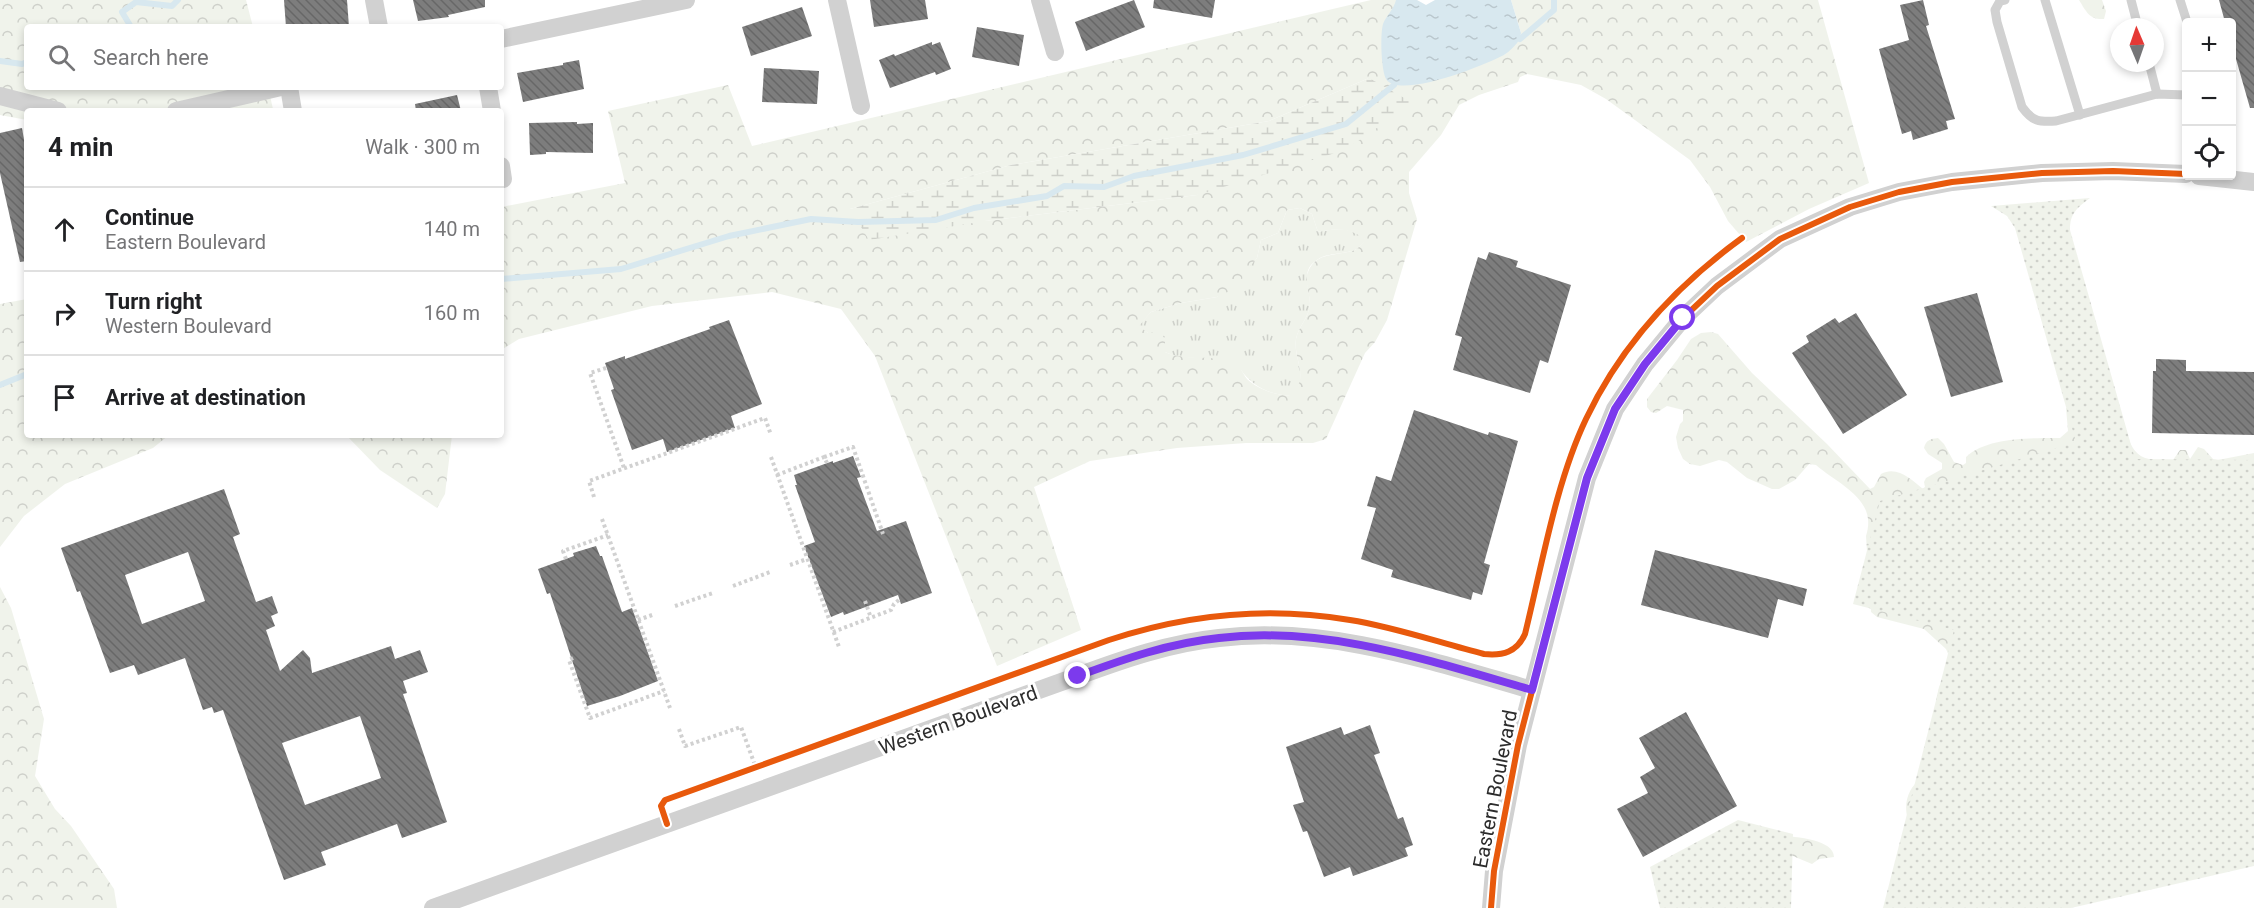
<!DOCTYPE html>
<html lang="en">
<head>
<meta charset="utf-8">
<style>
	body { margin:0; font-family:Roboto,sans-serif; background:#f6f6f6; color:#202124 }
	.controls { position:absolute; right:18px; top:18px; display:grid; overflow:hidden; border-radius:6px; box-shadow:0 3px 9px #0003 }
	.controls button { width:54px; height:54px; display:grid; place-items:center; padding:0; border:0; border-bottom:2px solid #e0e0e0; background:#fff; color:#202124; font:30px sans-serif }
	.compass { position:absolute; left:2110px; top:18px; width:54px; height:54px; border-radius:50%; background:#fff; box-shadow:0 3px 9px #0003; rotate:358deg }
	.stop { position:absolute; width:18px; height:18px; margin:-14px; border:4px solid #7c3aed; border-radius:50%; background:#fff }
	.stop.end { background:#7c3aed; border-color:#fff; box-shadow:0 2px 6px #0008 }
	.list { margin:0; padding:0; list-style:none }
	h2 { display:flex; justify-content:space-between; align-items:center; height:78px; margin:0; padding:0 24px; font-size:26px }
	h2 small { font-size:20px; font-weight:400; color:#757577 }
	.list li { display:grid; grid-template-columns:39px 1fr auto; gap:18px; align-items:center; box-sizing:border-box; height:84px; padding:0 24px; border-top:2px solid #e0e0e0 }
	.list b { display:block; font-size:22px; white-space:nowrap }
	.list p { margin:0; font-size:20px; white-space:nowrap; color:#757577 }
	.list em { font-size:20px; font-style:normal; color:#757577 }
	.icon { flex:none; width:33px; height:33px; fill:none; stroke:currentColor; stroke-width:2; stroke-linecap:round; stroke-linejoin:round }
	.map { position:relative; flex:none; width:2254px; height:908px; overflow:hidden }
	.search { position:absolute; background:#fff; box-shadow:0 3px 9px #0003; left:24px; top:24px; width:480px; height:66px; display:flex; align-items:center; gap:15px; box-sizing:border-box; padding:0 21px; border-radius:6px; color:#757577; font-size:22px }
	.panel { position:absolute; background:#fff; box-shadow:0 3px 9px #0003; left:24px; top:108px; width:480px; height:330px; border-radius:6px }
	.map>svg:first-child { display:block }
	.grass { fill:url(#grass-tufts) }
	.forest { fill:url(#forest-crowns); fill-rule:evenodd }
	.wetland { fill:url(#wetland-marsh) }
	.park { fill:url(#park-dots) }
	.water { fill:url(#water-ripples) }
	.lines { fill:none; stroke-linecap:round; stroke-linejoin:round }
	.stream { stroke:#d8e8ef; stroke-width:6 }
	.building { fill:url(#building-back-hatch); fill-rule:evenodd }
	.path { stroke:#d1d1d1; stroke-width:4; stroke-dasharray:3 3; stroke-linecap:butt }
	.lane { stroke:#d1d1d1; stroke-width:9 }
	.street { stroke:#d1d1d1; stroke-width:18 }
	.cycleway-casing { stroke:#fff; stroke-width:10 }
	.cycleway { stroke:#e8590c; stroke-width:6 }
	.route { stroke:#7c3aed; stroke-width:8 }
	.labels { text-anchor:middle; stroke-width:6; stroke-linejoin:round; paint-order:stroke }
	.street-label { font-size:20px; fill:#2c2c2c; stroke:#fff }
</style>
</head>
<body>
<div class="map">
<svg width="2254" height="908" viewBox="0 0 2254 908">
	<defs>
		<pattern id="grass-tufts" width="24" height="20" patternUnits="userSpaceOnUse" patternTransform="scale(1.5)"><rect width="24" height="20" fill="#f0f3eb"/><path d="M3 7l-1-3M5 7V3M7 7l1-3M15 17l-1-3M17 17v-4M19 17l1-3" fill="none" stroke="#ced0ca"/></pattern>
		<pattern id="forest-crowns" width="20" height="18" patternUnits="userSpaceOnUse" patternTransform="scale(1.5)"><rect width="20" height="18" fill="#f0f3eb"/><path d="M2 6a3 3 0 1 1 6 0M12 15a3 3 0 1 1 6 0" fill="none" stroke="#ced0ca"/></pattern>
		<pattern id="wetland-marsh" width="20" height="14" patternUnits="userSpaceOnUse" patternTransform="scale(1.5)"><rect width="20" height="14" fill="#f0f3eb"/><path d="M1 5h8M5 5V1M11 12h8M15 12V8" fill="none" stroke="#ced0ca"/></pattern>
		<pattern id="park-dots" width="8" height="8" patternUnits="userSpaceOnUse" patternTransform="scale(1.5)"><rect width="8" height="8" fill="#f0f3eb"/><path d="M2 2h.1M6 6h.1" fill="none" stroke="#ced0ca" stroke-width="1.8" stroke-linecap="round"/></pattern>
		<pattern id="water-ripples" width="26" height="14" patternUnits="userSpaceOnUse" patternTransform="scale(1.5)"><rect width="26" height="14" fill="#d8e8ef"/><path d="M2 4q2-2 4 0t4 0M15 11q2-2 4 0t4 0" fill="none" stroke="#bac7cd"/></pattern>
		<pattern id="building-back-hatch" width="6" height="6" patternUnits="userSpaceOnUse" patternTransform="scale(1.5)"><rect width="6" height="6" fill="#7d7d7d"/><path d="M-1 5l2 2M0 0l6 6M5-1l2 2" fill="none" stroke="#676767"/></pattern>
	</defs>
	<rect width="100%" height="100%" fill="#fff"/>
	<path class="grass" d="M1300,208L1312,214L1318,232C1338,228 1350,227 1367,240C1362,244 1357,250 1352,251C1338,255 1324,252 1312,264C1302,274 1310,291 1310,304C1309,318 1298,327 1296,339C1293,360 1311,379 1291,395C1272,397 1251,385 1241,370L1196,358L1177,357L1165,352V339L1148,333L1138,326L1151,312L1181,303L1217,297L1257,258L1261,240L1278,233L1287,210Z"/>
	<g class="forest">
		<polygon points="0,0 246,0 253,27 27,27 27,87 268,87 273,109 260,111 27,111 27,120 0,115"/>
		<path d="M1371,0H1396V3L1504,55L1520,39L1521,33L1511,0H1818L1869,183L1809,209L1746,242L1728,221L1710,187L1690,160L1606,99L1581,85L1527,74L1520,77L1518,82L1479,95L1459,105L1441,135L1409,172V193L1417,219L1387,320L1375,342L1365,353L1326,439L1313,443H1246L1177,448L1090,461L1034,487L1081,630L997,666L875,356L841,309L772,292L652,306L519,339L501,350V207L625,183L608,111L728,85L752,146ZM1369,78L1197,195L985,221L850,209L1011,165L1269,121ZM1300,208L1312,214L1318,232C1337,228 1350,228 1366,240C1362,244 1357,250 1352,251C1335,256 1316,252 1308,272C1304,280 1310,294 1310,304C1309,318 1298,327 1296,339C1293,360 1311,379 1290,395C1278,397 1256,388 1247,379C1243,374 1241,367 1235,364C1213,353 1187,362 1165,352V339L1160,332L1148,333L1139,326L1151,312L1181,303L1217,297L1241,286L1243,274L1257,258L1261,240L1278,233L1287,210Z"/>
		<path d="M2079,0H2102L2106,11L2104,19C2089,20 2086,11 2079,0Z"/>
		<polygon points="27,299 27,435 169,435 153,448 65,484 24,516 0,547 0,304"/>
		<path d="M1711,332L1718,334L1752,373L1827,444L1870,489L1874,487L1881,474C1897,465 1912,480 1923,489L1925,487L1924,482L1926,478L1942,469V463L1928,454L1924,448C1926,440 1930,439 1938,438L1944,444L1954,462L1963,465L1966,463V457C1987,437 2032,438 2060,438L2068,431L2066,408L2117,403C2128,422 2124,454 2149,459C2158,461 2165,462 2173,460L2180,450H2186L2190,459L2198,447L2204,449L2213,459L2218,460L2254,453V665L1908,819C1903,805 1908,786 1922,779L1938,721L1936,700L1939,687L1948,668L1949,656L1946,649L1924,629L1877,617L1871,612L1866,536C1878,499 1839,485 1816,465L1809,464L1795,480L1779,489H1772L1747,478L1727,462L1719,460L1700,466L1690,464L1683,459L1678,448L1676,437L1680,424L1683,421V410L1667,406L1656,413L1651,412L1647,407V399L1677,360L1691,339L1701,333Z"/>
		<polygon points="346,435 452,435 445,494 437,508 380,470"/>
		<polygon points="0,587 11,608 44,719 35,776 55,809 71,826 114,889 117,908 0,908"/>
		<path d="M1770,835C1785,836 1834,837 1834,857L1819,859L1812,864L1788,854Z"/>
	</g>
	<polygon class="wetland" points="1369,78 1413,103 1345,150 1197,195 985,221 869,240 850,209 1011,165 1269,121"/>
	<g class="park">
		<path d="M2090,198C2077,208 2070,213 2070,230L2135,459L2254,460V866L2071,908H1883L1954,630L1853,604L1880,501L2076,442L2015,228L2007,216L1991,206Z"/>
		<polygon points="1738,820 1793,834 1791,908 1660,908 1650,867"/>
	</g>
	<path class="water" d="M1396,0H1417L1426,5L1435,0H1511L1521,33L1520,39C1516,45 1510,51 1504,55C1485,65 1399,100 1386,79C1381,70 1380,34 1383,24C1386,16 1394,9 1396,0Z"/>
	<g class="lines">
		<g class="stream">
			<polyline points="131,27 122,12 136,2 172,6 178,0"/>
			<polyline points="1520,39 1554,10 1554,0"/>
			<polyline points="0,61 22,64 27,62"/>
			<polyline points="501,279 621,269 729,236 811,219 858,222 936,220 974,208 1047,196 1064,186 1104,187 1134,176 1243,155 1346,124 1394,85"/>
			<polyline points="0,385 27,374"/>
		</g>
	</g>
	<g class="building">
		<polygon points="284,0 347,0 349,27 286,27"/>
		<polygon points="413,0 485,0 485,7 448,15 449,17 418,21"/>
		<polygon points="870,0 925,0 928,19 874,27"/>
		<polygon points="1134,0 1145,27 1086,51 1075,22"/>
		<polygon points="1154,0 1215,0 1212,18 1153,8"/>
		<polygon points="1923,0 1929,25 1926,26 1955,119 1946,121 1948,129 1913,140 1911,131 1902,134 1879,49 1909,40 1900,5"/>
		<polygon points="2219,0 2254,0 2254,108 2250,108 2232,45 2232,22 2225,22"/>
		<polygon points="802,7 812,36 751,56 742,27"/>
		<polygon points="977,27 1024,35 1019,66 972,57"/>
		<polygon points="932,42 932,45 940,42 951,69 936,75 935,72 890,88 879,60 894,54 895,56"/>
		<polygon points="579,60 584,89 523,102 517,73 563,65 563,63"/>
		<polygon points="764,68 819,71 817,104 762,102"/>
		<polygon points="457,95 461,111 416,111 415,104"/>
		<polygon points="577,122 577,124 593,123 593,153 546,152 546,154 530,155 529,123"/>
		<polygon points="22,128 27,157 27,261 20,262 0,173 0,133"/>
		<polygon points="1489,252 1518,261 1516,267 1571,285 1548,363 1540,360 1530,393 1453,370 1462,337 1455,335 1469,286 1478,257 1486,260"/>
		<polygon points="1977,293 2003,382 1951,397 1924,307"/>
		<polygon points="1856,313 1907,395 1843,434 1792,353 1809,342 1806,336 1835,318 1839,323"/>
		<polygon points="729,320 762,404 731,416 735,428 667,452 663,439 632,450 611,390 614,389 605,363 625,356 625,359 710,329 709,327"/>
		<polygon points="2156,359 2186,360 2186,371 2254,372 2254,435 2152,433 2153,371 2156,371"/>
		<polygon points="1414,410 1488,435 1489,432 1518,441 1484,563 1490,565 1482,595 1473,592 1471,600 1391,577 1393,570 1361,559 1376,508 1367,506 1376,476 1391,481"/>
		<polygon points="853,456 861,477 857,478 877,531 906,521 932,593 901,604 898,595 844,615 843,612 831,617 804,546 815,542 795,485 797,485 794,475 833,461 833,463"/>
		<path d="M224,489L240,534L233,537L256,602L272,596L278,613L271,616L275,626L266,630L280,671L303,650L310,658L312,673L391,646L395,659L420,650L428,672L403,681L407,693L403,694L447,822L402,838L397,824L321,852L326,865L284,880L223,710L214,713L212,707L203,710L185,658L138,675L134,665L110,673L80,591L77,592L61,548ZM188,552L205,601L142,624L125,575ZM360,716L381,778L305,805L282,743Z"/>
		<polygon points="596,546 600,556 602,556 622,612 632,608 658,681 620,696 587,706 550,593 547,594 538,569 574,556 573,553"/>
		<polygon points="1655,550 1807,589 1803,606 1778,599 1768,638 1641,605"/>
		<polygon points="1686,712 1737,806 1643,857 1617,809 1648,793 1640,777 1655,768 1639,738"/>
		<polygon points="1370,725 1380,753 1374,755 1398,819 1403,817 1413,845 1405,848 1408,856 1381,866 1353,876 1350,867 1324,877 1307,831 1303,832 1293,805 1304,802 1286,747 1341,727 1344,735"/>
	</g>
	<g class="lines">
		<g class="path">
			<polyline points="606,368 590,373 624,468"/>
			<polyline points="771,457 839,647"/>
			<polyline points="824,457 853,447 883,534"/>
			<polyline points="777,475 824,457 827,463"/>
			<polyline points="594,497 589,481 765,418 771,435"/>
			<polyline points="602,519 670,708"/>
			<polyline points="566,559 563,551 608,535"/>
			<polyline points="790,565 807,559"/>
			<polyline points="733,586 770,572"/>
			<polyline points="865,601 871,618"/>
			<polyline points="675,606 713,593"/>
			<polyline points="638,620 655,614"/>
			<polyline points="833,632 891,610 894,604 900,599"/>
			<polyline points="573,658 569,660 590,718 664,691"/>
			<polyline points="679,729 685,746 741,727 756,768"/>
		</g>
		<g class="lane">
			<path d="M2005,0L2000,1L1995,10L1997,22L2022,107C2033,122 2039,122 2056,121L2157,94L2186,95"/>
			<polyline points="2045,0 2080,115"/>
			<polyline points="2131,0 2138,27"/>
			<polyline points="2180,0 2187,22"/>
			<polyline points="2149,63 2157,94"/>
		</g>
		<g class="street">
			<polyline points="374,0 379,27"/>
			<polyline points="837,0 861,106"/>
			<polyline points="1040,0 1055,52"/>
			<polyline points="501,39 686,0"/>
			<polyline points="289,87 293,111"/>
			<polyline points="488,87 492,111"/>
			<polyline points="0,96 58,111"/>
			<polyline points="176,111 281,87"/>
			<polyline points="501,166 503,179"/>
			<polyline points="2199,176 2254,182"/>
			<path d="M433,908L1078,676C1124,659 1170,643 1219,638C1325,625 1431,661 1532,690"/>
			<polyline points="1491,908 1494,871 1518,745 1587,478 1615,409 1645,364 1683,318 1717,286 1780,239 1850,207 1899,192 1952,182 2042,173 2113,171 2186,174"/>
		</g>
		<g class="cycleway-casing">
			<g id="cycleway">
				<path d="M667,824L661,806L665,800L1109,640C1188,614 1268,606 1350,620C1395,627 1440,643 1484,654C1503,656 1517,652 1525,634C1542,565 1556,482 1586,419C1621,345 1676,286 1742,238"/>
				<polyline points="1491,908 1494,871 1518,745 1587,478 1615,409 1645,364 1683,318 1717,286 1780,239 1850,207 1899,192 1952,182 2042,173 2113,171 2186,174"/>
			</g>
		</g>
		<use href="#cycleway" class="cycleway"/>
	</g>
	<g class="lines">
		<path class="route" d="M1078,676C1124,659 1170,643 1219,638C1325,625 1431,661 1532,690L1587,478L1615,409L1645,364L1683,318"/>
	</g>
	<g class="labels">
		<g class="street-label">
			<text transform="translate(958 720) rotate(-20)" y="7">Western Boulevard</text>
			<text transform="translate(1495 789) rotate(-79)" y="7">Eastern Boulevard</text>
		</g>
	</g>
</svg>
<div class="controls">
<button>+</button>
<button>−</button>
<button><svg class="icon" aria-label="locate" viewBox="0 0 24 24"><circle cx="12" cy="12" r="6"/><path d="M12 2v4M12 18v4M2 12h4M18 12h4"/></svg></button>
</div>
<svg class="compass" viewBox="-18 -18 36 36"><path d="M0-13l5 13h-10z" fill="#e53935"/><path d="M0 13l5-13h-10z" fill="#757577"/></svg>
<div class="stop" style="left:1683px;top:318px"></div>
<div class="stop end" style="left:1078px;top:676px"></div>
<div class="search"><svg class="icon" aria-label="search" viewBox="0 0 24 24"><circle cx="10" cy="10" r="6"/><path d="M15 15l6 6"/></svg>Search here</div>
<section class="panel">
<h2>4 min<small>Walk · 300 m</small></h2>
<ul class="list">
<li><svg class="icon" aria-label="ahead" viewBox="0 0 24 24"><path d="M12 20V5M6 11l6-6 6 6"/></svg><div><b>Continue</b><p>Eastern Boulevard</p></div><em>140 m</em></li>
<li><svg class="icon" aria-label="right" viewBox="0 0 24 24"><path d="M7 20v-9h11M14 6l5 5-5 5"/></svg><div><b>Turn right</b><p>Western Boulevard</p></div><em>160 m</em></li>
<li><svg class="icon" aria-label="arrive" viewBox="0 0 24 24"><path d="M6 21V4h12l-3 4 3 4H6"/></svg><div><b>Arrive at destination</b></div></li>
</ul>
</section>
</div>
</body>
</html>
